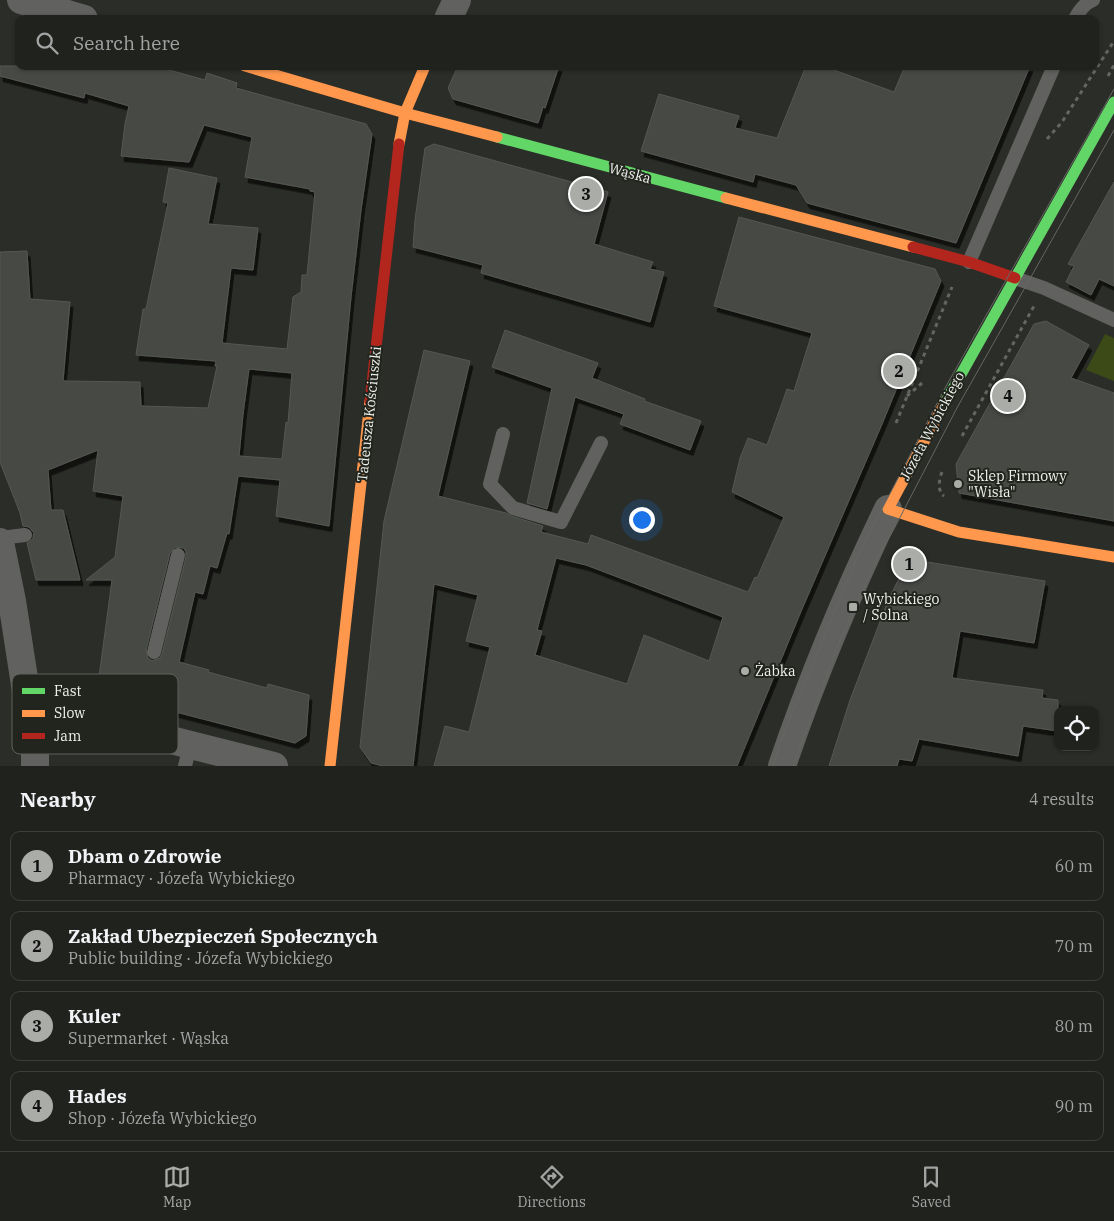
<!DOCTYPE html>
<html lang="en">
<head>
<meta charset="utf-8">
<style>
	body { margin:0; font-family:"IBM Plex Serif",serif; background:#282a27; color:#f1f3f6 }
	.controls { position:absolute; right:15px; bottom:15px; display:grid; overflow:hidden; border-radius:10px; box-shadow:0 1px 4px #0004 }
	.controls button { width:45px; height:45px; display:grid; place-items:center; padding:0; border:0; border-bottom:1px solid #3d3f3c; background:#20221e; color:#f1f3f6; font:25px sans-serif }
	.you { position:absolute; left:641px; top:519px; width:18px; height:18px; margin:-12px; border:4px solid #fff; border-radius:50%; background:#1a73e8; box-shadow:0 0 0 8px #1a73e833 }
	.badge { display:grid; place-items:center; width:32px; height:32px; border-radius:50%; background:#aaaca7; color:#111; font-size:16px; font-weight:700 }
	.pin { position:absolute; translate:-50% -50%; border:2px solid #fff; box-shadow:0 1px 5px #0006 }
	.list { margin:0; padding:0; list-style:none }
	h2 { display:flex; justify-content:space-between; align-items:center; height:65px; margin:0; padding:0 20px; font-size:21px }
	h2 small { font-size:16px; font-weight:400; color:#a2a4a4 }
	.list li { display:grid; grid-template-columns:32px 1fr auto; gap:15px; align-items:center; box-sizing:border-box; height:70px; margin:0 10px 10px; padding:0 10px; border:1px solid #3d3f3c; border-radius:10px }
	.list b { display:block; font-size:19px; white-space:nowrap }
	.list p { margin:0; font-size:16px; white-space:nowrap; color:#a2a4a4 }
	.list em { font-size:16px; font-style:normal; color:#a2a4a4 }
	.icon { flex:none; width:28px; height:28px; fill:none; stroke:currentColor; stroke-width:2; stroke-linecap:round; stroke-linejoin:round }
	.map { position:relative; flex:none; width:1114px; height:766px; overflow:hidden }
	.search { position:absolute; background:#20221e; box-shadow:0 1px 4px #0004; left:15px; right:15px; top:15px; height:55px; display:flex; align-items:center; gap:12px; box-sizing:border-box; padding:0 18px; border-radius:10px; color:#a2a4a4; font-size:19px }
	.sheet { height:385px; background:#20221e }
	nav { display:flex; justify-content:space-around; align-items:center; box-sizing:border-box; height:70px; border-top:1px solid #3d3f3c; background:#20221e; font-size:14px; color:#a2a4a4 }
	nav a { display:grid; justify-items:center; gap:2px }
	nav .on { color:#aaaca7 }
	.map>svg:first-child { display:block }
	.green { fill:#3b4a16 }
	.building { fill:#474945; stroke:#555753; fill-rule:evenodd; filter:url(#shadow) }
	.lines { fill:none; stroke-linecap:round; stroke-linejoin:round }
	.path { stroke:#656564; stroke-width:3; stroke-dasharray:4 4; stroke-linecap:butt }
	.lane { stroke:#61625f; stroke-width:14 }
	.street { stroke:#61625f; stroke-width:28 }
	.fast { stroke:#63d668; stroke-width:11 }
	.slow { stroke:#ff974d; stroke-width:11 }
	.jam { stroke:#b3261e; stroke-width:11 }
	.tram { stroke:#666764; stroke-width:1 }
	.poi-dot { fill:#aaaca7; stroke:#22241e; stroke-width:2 }
	.labels { text-anchor:middle; stroke-width:4; stroke-linejoin:round; paint-order:stroke }
	.street-label { font-size:14px; fill:#eef0eb; stroke:#22241e }
	.poi-label { font-size:14px; fill:#eef0eb; stroke:#22241e; text-anchor:start }
	.key { fill:#22241e; stroke:#5f615c; stroke-width:1 }
	.key-label { font-size:14px; fill:#eef0eb }
</style>
</head>
<body>
<div class="map">
<svg width="1114" height="766" viewBox="0 0 1114 766">
	<defs>
		<filter id="shadow"><feDropShadow dx="3" dy="5.5" stdDeviation="0" flood-color="#0009"/></filter>
	</defs>
	<rect width="100%" height="100%" fill="#2b2d28"/>
	<polygon class="green" points="1105,334 1114,338 1114,381 1086,370"/>
	<g class="building">
		<path d="M0,66H155L205,80L207,73L237,83L236,88L366,124L372,134L361,210L351,297L329,526L276,516L280,480L238,476L229,534L227,533L217,568L210,566L203,594L195,592L179,662L209,670L208,672L267,688L268,684L309,695L306,736L295,743L149,705L148,700L143,695H137L132,701L97,692L112,580H86L115,557L123,496L93,491L98,450L48,470L51,510H63L80,580H36L27,543L33,539L34,533L29,527L23,526L20,513L0,462V252L27,251L30,299L70,302L63,381L140,382L141,406L208,408L217,366H215L216,361L136,355L143,309H146L168,203L163,202L169,168L217,178L208,224L258,228L253,270L231,268L222,343L287,349L293,297L301,292L302,275H307L315,192L310,191V189L245,177L252,137L204,125L189,162L121,156L125,124L129,106L85,93L84,98L0,76ZM249,369L292,373L288,423L286,422L282,459L239,456L243,414ZM175,547L184,548L186,552V557L162,654L160,658L152,661L148,658L146,650L170,553Z"/>
		<polygon points="458,66 559,66 545,108 543,107 538,123 453,99 448,88"/>
		<polygon points="806,66 823,66 894,92 905,66 1030,66 956,243 807,203 796,185 755,174 753,182 641,151 659,94 739,116 735,128 777,138"/>
		<polygon points="434,144 608,192 594,244 653,262 650,269 664,272 650,322 481,273 483,265 413,247 415,220 425,148"/>
		<polygon points="1114,182 1114,286 1099,279 1091,295 1066,282 1074,266 1068,264"/>
		<path d="M739,217L935,269L941,281L882,424L802,609L737,766H434L445,726L469,732L490,647L466,641L478,595L434,584L413,766H383L371,763L360,747L384,521L424,350L470,361L438,496L506,513L511,516L543,526L541,532L588,544L591,535L748,592L755,577L757,578L784,517L732,492L740,458L748,438L767,445L787,389L794,391L812,333L714,306ZM556,558L586,565L723,617L709,661L644,635L627,684L535,655L542,631L537,630Z"/>
		<polygon points="1046,321 1089,345 1071,378 1114,393 1114,521 959,493 956,464 1034,324"/>
		<polygon points="505,330 598,363 592,378 645,399 644,401 701,421 690,450 620,424 624,414 575,397 547,509 527,503 552,388 492,367"/>
		<polygon points="915,560 1045,581 1034,643 960,631 952,678 1043,690 1042,698 1058,700 1058,731 1023,726 1018,756 919,739 912,761 899,759 897,766 829,766 850,700 888,601 905,566 912,569"/>
	</g>
	<g class="lines">
		<g class="path">
			<polyline points="1108,76 1114,65"/>
			<polyline points="1047,139 1062,122 1114,41"/>
			<polyline points="907,396 922,383"/>
			<polyline points="896,423 952,287"/>
			<polyline points="962,436 1034,306"/>
			<path d="M942,472C939,479 937,491 944,496"/>
		</g>
		<g class="lane">
			<path d="M1075,19C1079,11 1085,3 1093,0"/>
			<polyline points="969,262 1054,66"/>
			<polyline points="1015,278 1044,288 1114,320"/>
			<polyline points="503,434 490,484 513,508 561,522 601,443"/>
			<polyline points="0,538 25,535"/>
			<polyline points="154,652 178,555"/>
			<polyline points="133,731 140,703"/>
			<polyline points="185,766 190,746"/>
		</g>
		<g class="street">
			<polyline points="21,0 84,19"/>
			<polyline points="448,19 457,0"/>
			<polyline points="0,542 12,601 35,749 35,766"/>
			<polyline points="29,710 60,712 274,766"/>
			<path d="M782,766C812,678 848,592 888,509"/>
		</g>
		<g class="fast">
			<polyline points="497,137 726,198"/>
			<polyline points="946,401 1114,102"/>
		</g>
		<g class="slow">
			<polyline points="245,66 405,113 497,137"/>
			<polyline points="399,144 405,113 425,66"/>
			<polyline points="726,198 913,247"/>
			<polyline points="946,401 888,509 959,532 1114,557"/>
			<polyline points="330,766 370,401"/>
		</g>
		<g class="jam">
			<polyline points="913,247 969,262 1015,278"/>
			<polyline points="370,401 399,144"/>
		</g>
		<g class="tram">
			<polyline points="773,766 780,743 859,553 945,388 1114,89"/>
			<polyline points="793,766 840,640 876,560 895,527 958,406 1114,130"/>
		</g>
	</g>
	<g class="poi-dot">
		<circle cx="958" cy="484" r="5"/>
		<rect x="848" y="602" width="10" height="10" rx="2.5"/>
		<circle cx="745" cy="671" r="5"/>
	</g>
	<g class="labels">
		<g class="street-label">
			<text transform="translate(630 173) rotate(15)" y="5">Wąska</text>
			<text transform="translate(369 414) rotate(-84)" y="5">Tadeusza Kościuszki</text>
			<text transform="translate(932 426) rotate(-62)" y="5">Józefa Wybickiego</text>
		</g>
		<g class="poi-label">
			<text x="968" y="481">Sklep Firmowy<tspan x="968" dy="16">"Wisła"</tspan></text>
			<text x="863" y="604">Wybickiego<tspan x="863" dy="16">/ Solna</tspan></text>
			<text x="755" y="676">Żabka</text>
		</g>
	</g>
	<rect x="12" y="674" width="166" height="80" rx="8" class="key"/>
	<rect x="22" y="688" width="23" height="6" fill="#63d668"/>
	<rect x="22" y="710" width="23" height="7" fill="#ff974d"/>
	<rect x="22" y="733" width="23" height="6" fill="#b3261e"/>
	<g class="key-label">
		<text x="54" y="696">Fast</text>
		<text x="54" y="718">Slow</text>
		<text x="54" y="741">Jam</text>
	</g>
</svg>
<div class="controls">
<button><svg class="icon" aria-label="locate" viewBox="0 0 24 24"><circle cx="12" cy="12" r="6"/><path d="M12 2v4M12 18v4M2 12h4M18 12h4"/></svg></button>
</div>
<div class="you"></div>
<div class="pin badge" style="left:909px;top:564px">1</div>
<div class="pin badge" style="left:899px;top:371px">2</div>
<div class="pin badge" style="left:586px;top:194px">3</div>
<div class="pin badge" style="left:1008px;top:396px">4</div>
<div class="search"><svg class="icon" aria-label="search" viewBox="0 0 24 24"><circle cx="10" cy="10" r="6"/><path d="M15 15l6 6"/></svg>Search here</div>
</div>
<section class="sheet">
<h2>Nearby<small>4 results</small></h2>
<ul class="list">
<li><span class="badge">1</span><div><b>Dbam o Zdrowie</b><p>Pharmacy · Józefa Wybickiego</p></div><em>60 m</em></li>
<li><span class="badge">2</span><div><b>Zakład Ubezpieczeń Społecznych</b><p>Public building · Józefa Wybickiego</p></div><em>70 m</em></li>
<li><span class="badge">3</span><div><b>Kuler</b><p>Supermarket · Wąska</p></div><em>80 m</em></li>
<li><span class="badge">4</span><div><b>Hades</b><p>Shop · Józefa Wybickiego</p></div><em>90 m</em></li>
</ul>
</section>
<nav>
<a class="on"><svg class="icon" aria-label="map" viewBox="0 0 24 24"><path d="M3 6l6-2 6 2 6-2v14l-6 2-6-2-6 2zM9 4v14M15 6v14"/></svg>Map</a>
<a><svg class="icon" aria-label="directions" viewBox="0 0 24 24"><path d="M12 3l9 9-9 9-9-9zM9 14v-3h6M13 9l2 2-2 2"/></svg>Directions</a>
<a><svg class="icon" aria-label="saved" viewBox="0 0 24 24"><path d="M7 4h10v16l-5-4-5 4z"/></svg>Saved</a>
</nav>
</body>
</html>
